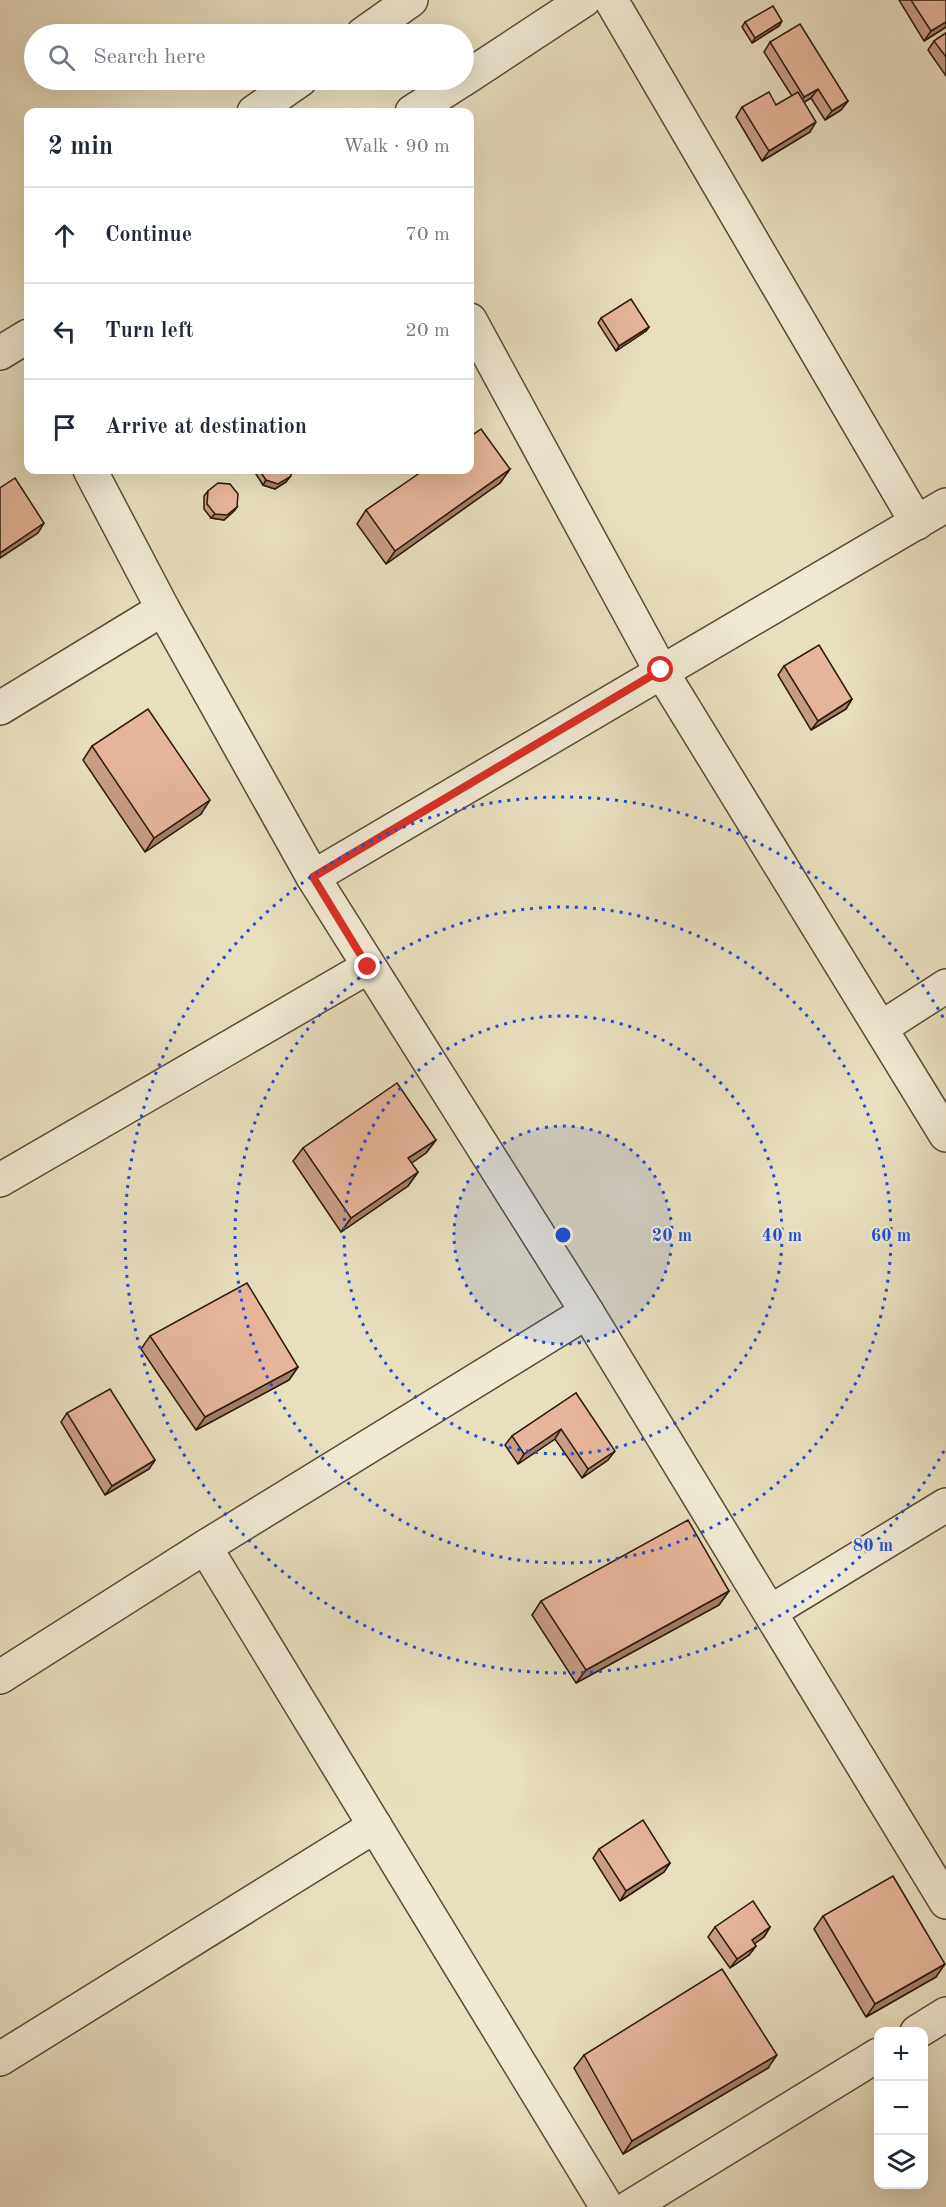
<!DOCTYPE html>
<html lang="en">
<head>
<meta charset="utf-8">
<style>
	body { margin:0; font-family:"Old Standard TT",serif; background:#f2f2f3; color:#1f2937 }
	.controls { position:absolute; right:18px; bottom:18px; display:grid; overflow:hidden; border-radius:12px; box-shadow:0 6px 24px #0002 }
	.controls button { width:54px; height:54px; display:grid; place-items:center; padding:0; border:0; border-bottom:2px solid #e0e1e3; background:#fff; color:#1f2937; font:30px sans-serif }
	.stop { position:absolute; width:18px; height:18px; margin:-14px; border:4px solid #d93025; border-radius:50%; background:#fff }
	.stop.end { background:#d93025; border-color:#fff; box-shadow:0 2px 6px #0008 }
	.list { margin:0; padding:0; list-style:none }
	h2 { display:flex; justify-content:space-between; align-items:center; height:78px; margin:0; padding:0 24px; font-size:26px }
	h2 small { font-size:20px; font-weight:400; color:#747a83 }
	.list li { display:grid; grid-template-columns:39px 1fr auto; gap:18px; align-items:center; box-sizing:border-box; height:96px; padding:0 24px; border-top:2px solid #e0e1e3 }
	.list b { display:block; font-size:22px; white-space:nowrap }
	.list em { font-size:20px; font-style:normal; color:#747a83 }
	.icon { flex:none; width:33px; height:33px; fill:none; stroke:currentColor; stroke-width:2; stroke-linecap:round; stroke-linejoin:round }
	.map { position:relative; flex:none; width:946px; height:2207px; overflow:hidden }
	.search { position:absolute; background:#fff; box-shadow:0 6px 24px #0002; left:24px; top:24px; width:450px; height:66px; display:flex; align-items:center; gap:15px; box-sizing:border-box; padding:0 21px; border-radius:33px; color:#747a83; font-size:22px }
	.panel { position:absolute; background:#fff; box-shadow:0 6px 24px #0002; left:24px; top:108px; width:450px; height:366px; border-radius:12px }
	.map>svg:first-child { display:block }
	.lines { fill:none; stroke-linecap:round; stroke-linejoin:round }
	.minor-casing { stroke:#5a4b37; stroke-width:36 }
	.minor { stroke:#f0ead5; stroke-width:33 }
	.wall { fill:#c79d84; stroke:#2b1a0a; stroke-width:1.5 }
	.shaded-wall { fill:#a27f6c; stroke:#2b1a0a; stroke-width:1.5 }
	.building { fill:#e7b69a; stroke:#2b1a0a; stroke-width:1.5 }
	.route { stroke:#d93025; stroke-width:8 }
	.ring { fill:none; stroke:#1d4ed8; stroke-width:3; stroke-dasharray:3 6 }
	.centre { fill:#1d4ed8; stroke:#f0ead5; stroke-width:3 }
	.ring-label { font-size:18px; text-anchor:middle; font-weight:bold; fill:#1d4ed8; stroke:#f0ead5; stroke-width:4.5; stroke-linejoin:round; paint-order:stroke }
</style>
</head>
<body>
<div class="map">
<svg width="946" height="2207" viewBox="0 0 946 2207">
	<rect width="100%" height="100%" fill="#e8dfbf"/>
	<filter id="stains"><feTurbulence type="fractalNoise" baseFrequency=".00333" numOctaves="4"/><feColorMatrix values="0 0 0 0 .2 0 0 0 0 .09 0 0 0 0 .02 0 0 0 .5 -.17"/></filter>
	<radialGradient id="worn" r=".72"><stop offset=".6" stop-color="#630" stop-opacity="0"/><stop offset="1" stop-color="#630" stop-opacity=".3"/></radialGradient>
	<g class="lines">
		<g class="minor-casing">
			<g id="minor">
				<polyline points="611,0 917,523"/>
				<polyline points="363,34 411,0"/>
				<polyline points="464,79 584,0"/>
				<polyline points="254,112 300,80"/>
				<polyline points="412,112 462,80"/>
				<polyline points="470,320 661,671 946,1135"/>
				<polyline points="0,353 28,336"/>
				<polyline points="90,470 163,609 313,877 587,1312 946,1902"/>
				<polyline points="0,708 163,609"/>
				<polyline points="313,877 946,505"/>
				<polyline points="881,1028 946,986"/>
				<polyline points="0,1180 368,967"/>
				<polyline points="205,1547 607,2207"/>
				<polyline points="770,1612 946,1505"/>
				<polyline points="0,1677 205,1547 587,1312"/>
				<polyline points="917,2032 946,2014"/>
				<polyline points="0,2059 375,1826"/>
				<polyline points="630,2207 878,2055"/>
			</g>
		</g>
		<use href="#minor" class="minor"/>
	</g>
	<g class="wall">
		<polygon points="899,0 946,0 946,27 924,41"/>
		<polygon points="745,22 779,26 752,43 742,27"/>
		<polygon points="946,33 946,76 928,50 934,41"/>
		<polygon points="770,42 848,101 841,110 825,120 811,98 804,102 810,132 762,161 736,117 742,107 776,105 792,96 764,52"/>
		<polygon points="601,318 649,327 646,331 616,351 598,323"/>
		<polygon points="510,469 500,483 386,564 357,524 366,510"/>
		<polygon points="257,470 293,470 286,482 275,489 263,485 256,474"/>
		<polygon points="208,491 237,507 234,511 224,520 211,518 204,509 204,496"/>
		<polygon points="784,666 852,699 846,709 811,730 778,675"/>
		<polygon points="92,746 201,814 145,852 83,760"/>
		<polygon points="436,1140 426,1153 411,1163 418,1172 408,1186 341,1232 293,1161 303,1148"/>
		<polygon points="150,1336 298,1367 289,1380 196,1430 141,1349"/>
		<polygon points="576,1393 608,1460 582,1478 555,1439 518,1464 505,1445 512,1436"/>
		<polygon points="67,1413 155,1460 149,1469 105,1495 61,1422"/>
		<polygon points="729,1591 719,1605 576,1683 532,1615 541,1601"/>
		<polygon points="599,1849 670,1863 664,1872 620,1901 593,1858"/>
		<polygon points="823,1916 936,1977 866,2017 814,1929"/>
		<polygon points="715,1927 770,1927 764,1937 754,1943 756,1946 749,1955 730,1968 708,1937"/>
		<polygon points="584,2055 768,2068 623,2154 574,2068"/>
	</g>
	<g class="shaded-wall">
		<polygon points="782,21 779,26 752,43 755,38"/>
		<polygon points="946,22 946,27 924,41 931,31"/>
		<polygon points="818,89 811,98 798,106 804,97"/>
		<polygon points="848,101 841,110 825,120 832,111"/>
		<polygon points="816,122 810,132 762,161 769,151"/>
		<polygon points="649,327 646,331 616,351 619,346"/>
		<polygon points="510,469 500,483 386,564 395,551"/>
		<polygon points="290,477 286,482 275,489 263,485 266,480"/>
		<polygon points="237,507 234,511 224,520 211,518 215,514"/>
		<polygon points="44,523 38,533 0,558 0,553"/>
		<polygon points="852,699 846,709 811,730 818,721"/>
		<polygon points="210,800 201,814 145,852 154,838"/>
		<polygon points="436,1140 426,1153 399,1172 408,1158"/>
		<polygon points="418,1172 408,1186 341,1232 351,1218"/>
		<polygon points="298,1367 289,1380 196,1430 205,1417"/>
		<polygon points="561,1429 555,1439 518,1464 524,1454"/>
		<polygon points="615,1451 608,1460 582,1478 588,1469"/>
		<polygon points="155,1460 149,1469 105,1495 112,1486"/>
		<polygon points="729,1591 719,1605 576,1683 586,1670"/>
		<polygon points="670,1863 664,1872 620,1901 626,1891"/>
		<polygon points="770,1927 764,1937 746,1950 752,1940"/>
		<polygon points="756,1946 749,1955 730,1968 737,1959"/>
		<polygon points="945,1964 936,1977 866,2017 875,2004"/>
		<polygon points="777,2055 768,2068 623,2154 632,2141"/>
	</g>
	<g class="building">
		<polygon points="911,0 946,0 946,22 931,31"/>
		<polygon points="773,6 782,21 755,38 745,22"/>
		<polygon points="800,24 848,101 832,111 818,89 804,97 770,42"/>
		<polygon points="946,33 946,57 934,41"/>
		<polygon points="769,92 776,105 798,92 816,122 769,151 742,107"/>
		<polygon points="631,299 649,327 619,346 601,318"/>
		<polygon points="481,429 510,469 395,551 366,510 424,470 470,470 470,437"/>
		<polygon points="259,470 293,470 293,471 290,477 278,484 266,480"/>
		<polygon points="15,478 44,523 0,553 0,488"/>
		<polygon points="218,483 230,484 238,494 237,507 227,515 215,514 207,504 208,491"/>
		<polygon points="819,645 852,699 818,721 784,666"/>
		<polygon points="148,709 210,800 154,838 92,746"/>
		<polygon points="397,1083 436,1140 408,1158 418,1172 351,1218 303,1148"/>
		<polygon points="247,1283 298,1367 205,1417 150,1336"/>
		<polygon points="110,1389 155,1460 112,1486 67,1413"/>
		<polygon points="576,1393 615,1451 588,1469 561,1429 524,1454 512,1436"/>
		<polygon points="688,1520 729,1591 586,1670 541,1601"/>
		<polygon points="643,1820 670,1863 626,1891 599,1849"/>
		<polygon points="893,1876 945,1964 875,2004 823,1916"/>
		<polygon points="753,1901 770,1927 752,1940 756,1946 737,1959 715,1927"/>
		<polygon points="722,1969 777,2055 632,2141 584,2055"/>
	</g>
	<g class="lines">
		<polyline class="route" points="368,967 313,877 661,670"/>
	</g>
	<circle cx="563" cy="1235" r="109" fill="#1d4ed8" fill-opacity=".12"/>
	<g class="ring">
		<circle cx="563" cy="1235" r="109"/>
		<circle cx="563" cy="1235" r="219"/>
		<circle cx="563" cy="1235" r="328"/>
		<path d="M944 1451A438 438 0 1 1 944 1019"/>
	</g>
	<circle cx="563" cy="1235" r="9" class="centre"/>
	<g class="ring-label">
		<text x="672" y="1241">20 m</text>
		<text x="782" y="1241">40 m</text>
		<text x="891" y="1241">60 m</text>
		<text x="873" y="1551">80 m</text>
	</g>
	<rect width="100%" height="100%" filter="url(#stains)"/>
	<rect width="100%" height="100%" fill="url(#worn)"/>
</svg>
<div class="controls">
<button>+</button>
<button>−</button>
<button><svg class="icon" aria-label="layers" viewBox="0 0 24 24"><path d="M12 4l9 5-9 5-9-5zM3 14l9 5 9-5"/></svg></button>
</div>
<div class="stop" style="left:661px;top:670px"></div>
<div class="stop end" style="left:368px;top:967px"></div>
<div class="search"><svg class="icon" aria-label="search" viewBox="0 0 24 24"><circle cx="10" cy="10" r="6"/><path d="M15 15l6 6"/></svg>Search here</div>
<section class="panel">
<h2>2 min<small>Walk · 90 m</small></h2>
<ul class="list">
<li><svg class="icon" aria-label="ahead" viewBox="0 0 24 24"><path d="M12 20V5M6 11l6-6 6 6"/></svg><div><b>Continue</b></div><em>70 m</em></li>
<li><svg class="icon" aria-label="left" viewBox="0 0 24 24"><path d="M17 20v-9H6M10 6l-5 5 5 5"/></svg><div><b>Turn left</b></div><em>20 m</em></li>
<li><svg class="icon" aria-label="arrive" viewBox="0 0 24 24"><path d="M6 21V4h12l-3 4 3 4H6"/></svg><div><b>Arrive at destination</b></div></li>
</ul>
</section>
</div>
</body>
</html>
